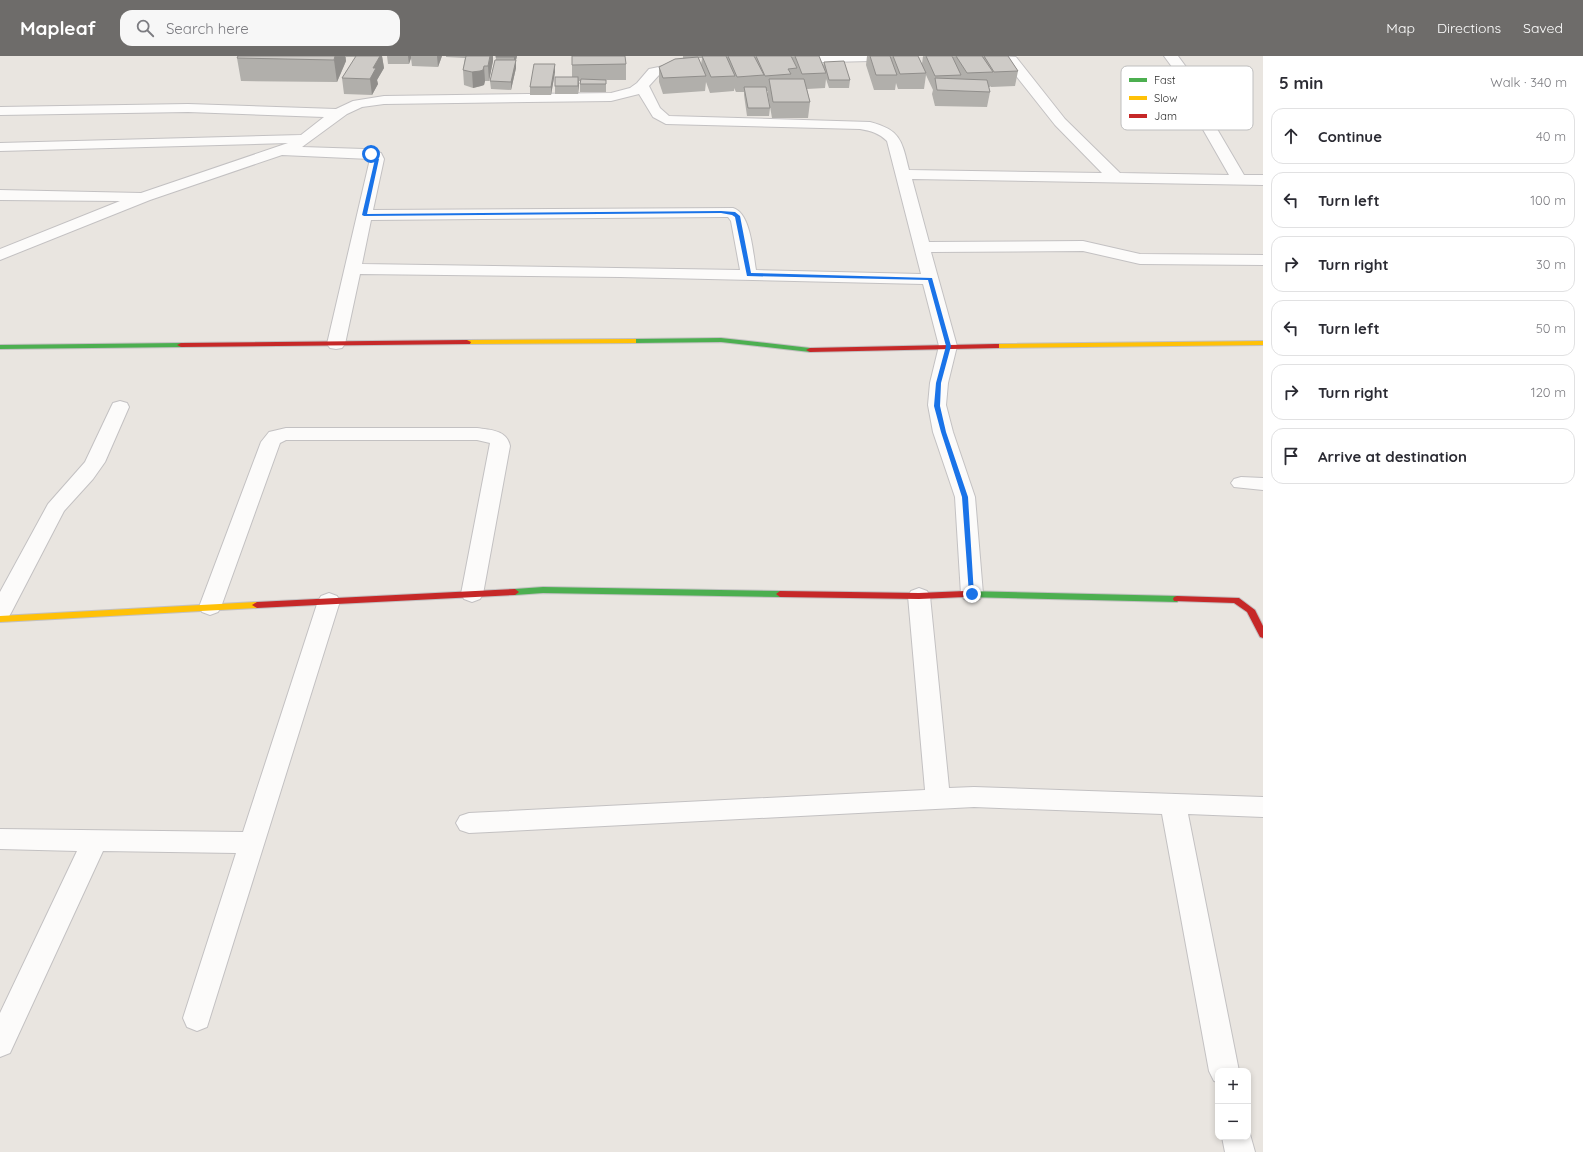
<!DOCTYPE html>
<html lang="en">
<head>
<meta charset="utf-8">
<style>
	body { margin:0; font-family:Quicksand,sans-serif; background:#f7f7f7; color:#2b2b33 }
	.controls { position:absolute; right:12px; bottom:12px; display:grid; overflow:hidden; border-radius:8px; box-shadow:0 2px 6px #0003 }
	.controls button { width:36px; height:36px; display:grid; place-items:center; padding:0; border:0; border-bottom:1px solid #e1e1e2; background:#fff; color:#2b2b33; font:20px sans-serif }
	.stop { position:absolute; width:12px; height:12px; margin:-9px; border:3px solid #1a73e8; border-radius:50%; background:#fff }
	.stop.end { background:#1a73e8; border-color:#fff; box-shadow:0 1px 4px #0008 }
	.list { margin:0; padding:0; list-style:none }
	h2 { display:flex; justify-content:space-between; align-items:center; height:52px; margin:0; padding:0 16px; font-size:17px }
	h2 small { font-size:13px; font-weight:400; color:#7c7c81 }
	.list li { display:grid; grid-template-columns:26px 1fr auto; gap:12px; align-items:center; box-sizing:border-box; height:56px; margin:0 8px 8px; padding:0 8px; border:1px solid #e1e1e2; border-radius:12px }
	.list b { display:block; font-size:15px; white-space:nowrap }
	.list em { font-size:13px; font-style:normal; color:#7c7c81 }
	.icon { flex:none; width:22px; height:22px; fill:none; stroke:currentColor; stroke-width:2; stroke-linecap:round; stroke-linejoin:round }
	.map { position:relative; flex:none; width:1263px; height:1096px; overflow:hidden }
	header { display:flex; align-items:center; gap:24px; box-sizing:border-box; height:56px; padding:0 20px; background:#6e6c6a; color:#fff }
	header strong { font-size:19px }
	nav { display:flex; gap:22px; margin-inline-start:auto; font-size:14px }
	.search { width:280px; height:36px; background:#f7f7f7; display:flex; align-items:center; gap:10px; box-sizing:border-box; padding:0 14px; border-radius:12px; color:#7c7c81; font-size:15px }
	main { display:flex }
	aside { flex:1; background:#fff }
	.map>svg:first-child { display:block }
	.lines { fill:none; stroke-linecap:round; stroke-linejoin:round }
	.street-casing { stroke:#c3c1c2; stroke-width:2 }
	.fast-casing { stroke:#c3c1c2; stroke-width:2 }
	.slow-casing { stroke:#c3c1c2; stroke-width:2 }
	.jam-casing { stroke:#c3c1c2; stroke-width:2 }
	.street { fill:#fcfbfa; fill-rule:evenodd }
	.fast { fill:#4caf50; fill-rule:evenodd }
	.slow { fill:#ffc107; fill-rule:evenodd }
	.jam { fill:#c62828; fill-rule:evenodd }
	.wall { fill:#b1afab; fill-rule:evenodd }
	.shaded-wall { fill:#908e8b }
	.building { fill:#cecbc7; stroke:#908e8b }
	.route { fill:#1a73e8 }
	.key { fill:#fff; stroke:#bfbfbf; stroke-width:1 }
	.key-label { font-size:11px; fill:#2b2b2b }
</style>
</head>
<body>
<header>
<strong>Mapleaf</strong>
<div class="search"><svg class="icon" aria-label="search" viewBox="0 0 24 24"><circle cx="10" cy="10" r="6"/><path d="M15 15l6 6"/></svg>Search here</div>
<nav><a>Map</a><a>Directions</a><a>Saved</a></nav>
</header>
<main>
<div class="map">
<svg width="1263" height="1096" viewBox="0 0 1263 1096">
	<rect width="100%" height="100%" fill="#e9e5e0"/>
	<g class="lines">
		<g class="street-casing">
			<g id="street">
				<polygon points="786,0 916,0 914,3 909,4 790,7 785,6 783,3"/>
				<path d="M995,0L1016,1L1065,63L1120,117L1229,119L1189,49L1175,15L1164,0H1178L1189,15L1203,49L1244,119H1263V129L912,123L929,186L1083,185L1140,198L1263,199V209L1140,208L1083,195L931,196L957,290L948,327L946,349L953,376L975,441L983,538L980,543L972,546L964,543L961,538L955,441L933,376L928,349L930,327L939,290L923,228L620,221L360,218L345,288L342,292L336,293L330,292L327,288L370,103L282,99L150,144L0,204V193L120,145L0,144V134L141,137L288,87L0,95V87L301,79L324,61L188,56L0,59V51L188,48L336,53L353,45L384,40L611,37L630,32L637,27L649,13L688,5L693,6L695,9L693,12L659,19L649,30L660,52L669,60L870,66C901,74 902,85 909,114L1102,117L1055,69L1006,7ZM639,38L653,61L666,68L860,73C871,75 879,77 887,85L921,218L756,214C753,198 751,157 733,152L373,154L384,103L381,97L364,93L302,91L347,58L362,51L384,48L611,45ZM721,161H728L731,165L740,214L362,208L371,164Z"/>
				<polygon points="120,345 127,347 129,351 105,406 93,423 64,455 11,557 8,562 0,565 0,536 48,448 85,406 111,351 113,347"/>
				<path d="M286,372H477C491,374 507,374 510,390L483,538L480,543L472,546L464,543L461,538L490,387L477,384H286L280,387L221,551L218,556L210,559L202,556L199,551L261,386L269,376Z"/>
				<polygon points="1241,421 1263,422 1263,434 1234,431 1231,427 1234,423"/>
				<polygon points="919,532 927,535 930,540 949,732 974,731 1263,741 1263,761 1188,758 1239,1015 1218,1015 1218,1026 1214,1025 1209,1015 1162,758 974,751 469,777 460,774 456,767 460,760 469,757 925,734 908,540 911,535"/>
				<polygon points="329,537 337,540 340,545 207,971 197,975 187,971 183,962 236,797 103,795 10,997 0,1001 0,957 77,795 0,793 0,773 243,776 318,545 321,540"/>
				<polygon points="1248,1071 1255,1096 1225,1096 1222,1081 1248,1081"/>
			</g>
		</g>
		<g class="fast-casing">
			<g id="fast">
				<polygon points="721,282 810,292 814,294 810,296 721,286 633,287 629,285 633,283"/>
				<polygon points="181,287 184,287 184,291 0,293 0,289"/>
				<polygon points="543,531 780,535 784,538 780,541 543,537 515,539 511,536 515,533"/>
				<polygon points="965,535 1177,540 1181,543 1177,546 965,541 961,538"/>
			</g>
		</g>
		<g class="slow-casing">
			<g id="slow">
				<polygon points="633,283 636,283 636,287 467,288 463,286 467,284"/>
				<polygon points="1263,285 1263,289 996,292 992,290 996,288"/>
				<polygon points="257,546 262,549 257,552 0,566 0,560"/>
			</g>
		</g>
		<g class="jam-casing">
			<g id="jam">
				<polygon points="467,284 471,286 470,288 181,291 177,289 181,287"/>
				<polygon points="996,288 999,288 999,292 810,296 806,294 810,292"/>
				<polygon points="515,533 519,536 515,539 257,552 252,549 257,546"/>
				<polygon points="780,535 919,537 965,535 969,538 965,541 919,543 780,541 776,538"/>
				<polygon points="1177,540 1239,542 1255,554 1263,570 1263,582 1260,581 1247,556 1234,547 1174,545 1173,543 1174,541"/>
			</g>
		</g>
		<use href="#street" class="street"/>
		<use href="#fast" class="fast"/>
		<use href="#slow" class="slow"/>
		<use href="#jam" class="jam"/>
	</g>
	<g class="wall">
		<polygon points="238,0 382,0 384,12 377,24 378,28 372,39 344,38 342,22 356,1 346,1 346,5 337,26 241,25 237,2"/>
		<polygon points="387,0 442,0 438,11 412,10 411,2 409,8 388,8"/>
		<polygon points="446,0 493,0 493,5 489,25 485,25 484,29 481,30 473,32 464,29 463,14 465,2 446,1"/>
		<polygon points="517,0 516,4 516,12 511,34 491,33 490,25 496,4 496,1"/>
		<polygon points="572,0 626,8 626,24 606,24 606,36 580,36 580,25 579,25 578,38 555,38 555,30 572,21"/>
		<path d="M683,0H791L792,1V0H819L823,10L824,6L850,24L849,32H829L826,23L825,32L807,33L810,46L808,62H772L768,39V35H767L770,52L769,60H747L744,39V36H736L734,32V35L710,37L706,26L705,35L663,38L659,26V11L683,2ZM698,2H702L701,9Z"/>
		<polygon points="867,0 918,0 922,8 923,0 952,0 952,1 953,0 1008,0 1018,15 1015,30 991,31 990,30 990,31 989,31 990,36 987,51 935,50 932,38 933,34 926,19 924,33 898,33 896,27 895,34 874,34 866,9"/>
		<polygon points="555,8 555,16 551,39 530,39 530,31"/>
	</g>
	<g class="shaded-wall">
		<polygon points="335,0 345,0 346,5 337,26 334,4"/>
		<polygon points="380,0 382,0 384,12 377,24 378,28 372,39 370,23 373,12"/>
		<polygon points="408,0 411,0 411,2 409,8"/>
		<polygon points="437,0 442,0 438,11"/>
		<polygon points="490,0 493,0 493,5 489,25 488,10"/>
		<polygon points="514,0 517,0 516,4 516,12 511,34 511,26 514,9"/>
		<polygon points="555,8 555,16 551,39 551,31"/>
		<polygon points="484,10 485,25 484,29 481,30 473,32 472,16"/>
		<polygon points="578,21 579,29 578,38"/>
	</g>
	<g class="building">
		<polygon points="238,0 335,0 334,4 237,2"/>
		<polygon points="356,0 380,0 373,12 376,12 370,23 342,22"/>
		<polygon points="466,0 490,0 488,10 484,10 483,14 480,15 472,16 463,14"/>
		<rect x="496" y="0" width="18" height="1"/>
		<polygon points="572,0 625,0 626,8 572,9"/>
		<polygon points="702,0 726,0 735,20 711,21"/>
		<polygon points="728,0 754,0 764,19 737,21"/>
		<polygon points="756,0 791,0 797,12 788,13 791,18 765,20"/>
		<polygon points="795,0 819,0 826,17 802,18"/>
		<polygon points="870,0 890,0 897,19 876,19"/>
		<polygon points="893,0 918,0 926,17 900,18"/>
		<polygon points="926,0 952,0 961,19 935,20"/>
		<polygon points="956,0 982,0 993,16 967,17"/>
		<polygon points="984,0 1008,0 1018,15 994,16"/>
		<polygon points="698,1 706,20 663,22 659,11 675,3"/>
		<polygon points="495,4 516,4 511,26 490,25"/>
		<polygon points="844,5 850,24 829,24 824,6"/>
		<polygon points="534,8 555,8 551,31 530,31"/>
		<rect x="555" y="21" width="23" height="9"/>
		<polygon points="935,22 987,24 990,36 937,34"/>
		<polygon points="581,23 606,24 606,28 580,28"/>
		<polygon points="769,23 804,23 810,46 773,46"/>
		<polygon points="744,31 766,31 770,52 748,52"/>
	</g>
	<polygon class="route" points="369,97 372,97 379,103 367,158 721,155 735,156 740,160 751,217 932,222 951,290 941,327 940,350 946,376 968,441 974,539 969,538 962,441 941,376 934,350 936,327 946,290 928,224 747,220 735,161 732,159 721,157 364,160 362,159 375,103"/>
	<rect x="1121" y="10" width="132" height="64" rx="6" class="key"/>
	<rect x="1129" y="22" width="18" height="4" fill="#4caf50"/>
	<rect x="1129" y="40" width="18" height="4" fill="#ffc107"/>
	<rect x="1129" y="58" width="18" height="4" fill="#c62828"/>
	<g class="key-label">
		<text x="1154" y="28">Fast</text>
		<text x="1154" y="46">Slow</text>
		<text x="1154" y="64">Jam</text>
	</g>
</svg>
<div class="controls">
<button>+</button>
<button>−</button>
</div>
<div class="stop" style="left:371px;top:98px"></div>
<div class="stop end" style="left:972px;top:538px"></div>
</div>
<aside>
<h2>5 min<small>Walk · 340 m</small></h2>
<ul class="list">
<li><svg class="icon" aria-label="ahead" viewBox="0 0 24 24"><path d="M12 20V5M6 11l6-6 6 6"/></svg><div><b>Continue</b></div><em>40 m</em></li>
<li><svg class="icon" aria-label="left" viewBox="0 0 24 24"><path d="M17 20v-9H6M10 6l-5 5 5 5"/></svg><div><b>Turn left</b></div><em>100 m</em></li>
<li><svg class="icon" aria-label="right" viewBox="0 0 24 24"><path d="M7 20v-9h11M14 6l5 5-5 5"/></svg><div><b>Turn right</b></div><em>30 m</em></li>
<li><svg class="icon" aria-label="left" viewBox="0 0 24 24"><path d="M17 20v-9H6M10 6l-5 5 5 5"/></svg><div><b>Turn left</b></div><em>50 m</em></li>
<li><svg class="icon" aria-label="right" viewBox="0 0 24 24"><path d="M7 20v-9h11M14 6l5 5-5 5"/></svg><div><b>Turn right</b></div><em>120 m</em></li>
<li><svg class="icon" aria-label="arrive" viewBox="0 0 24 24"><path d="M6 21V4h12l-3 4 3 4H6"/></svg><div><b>Arrive at destination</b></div></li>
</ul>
</aside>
</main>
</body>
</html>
